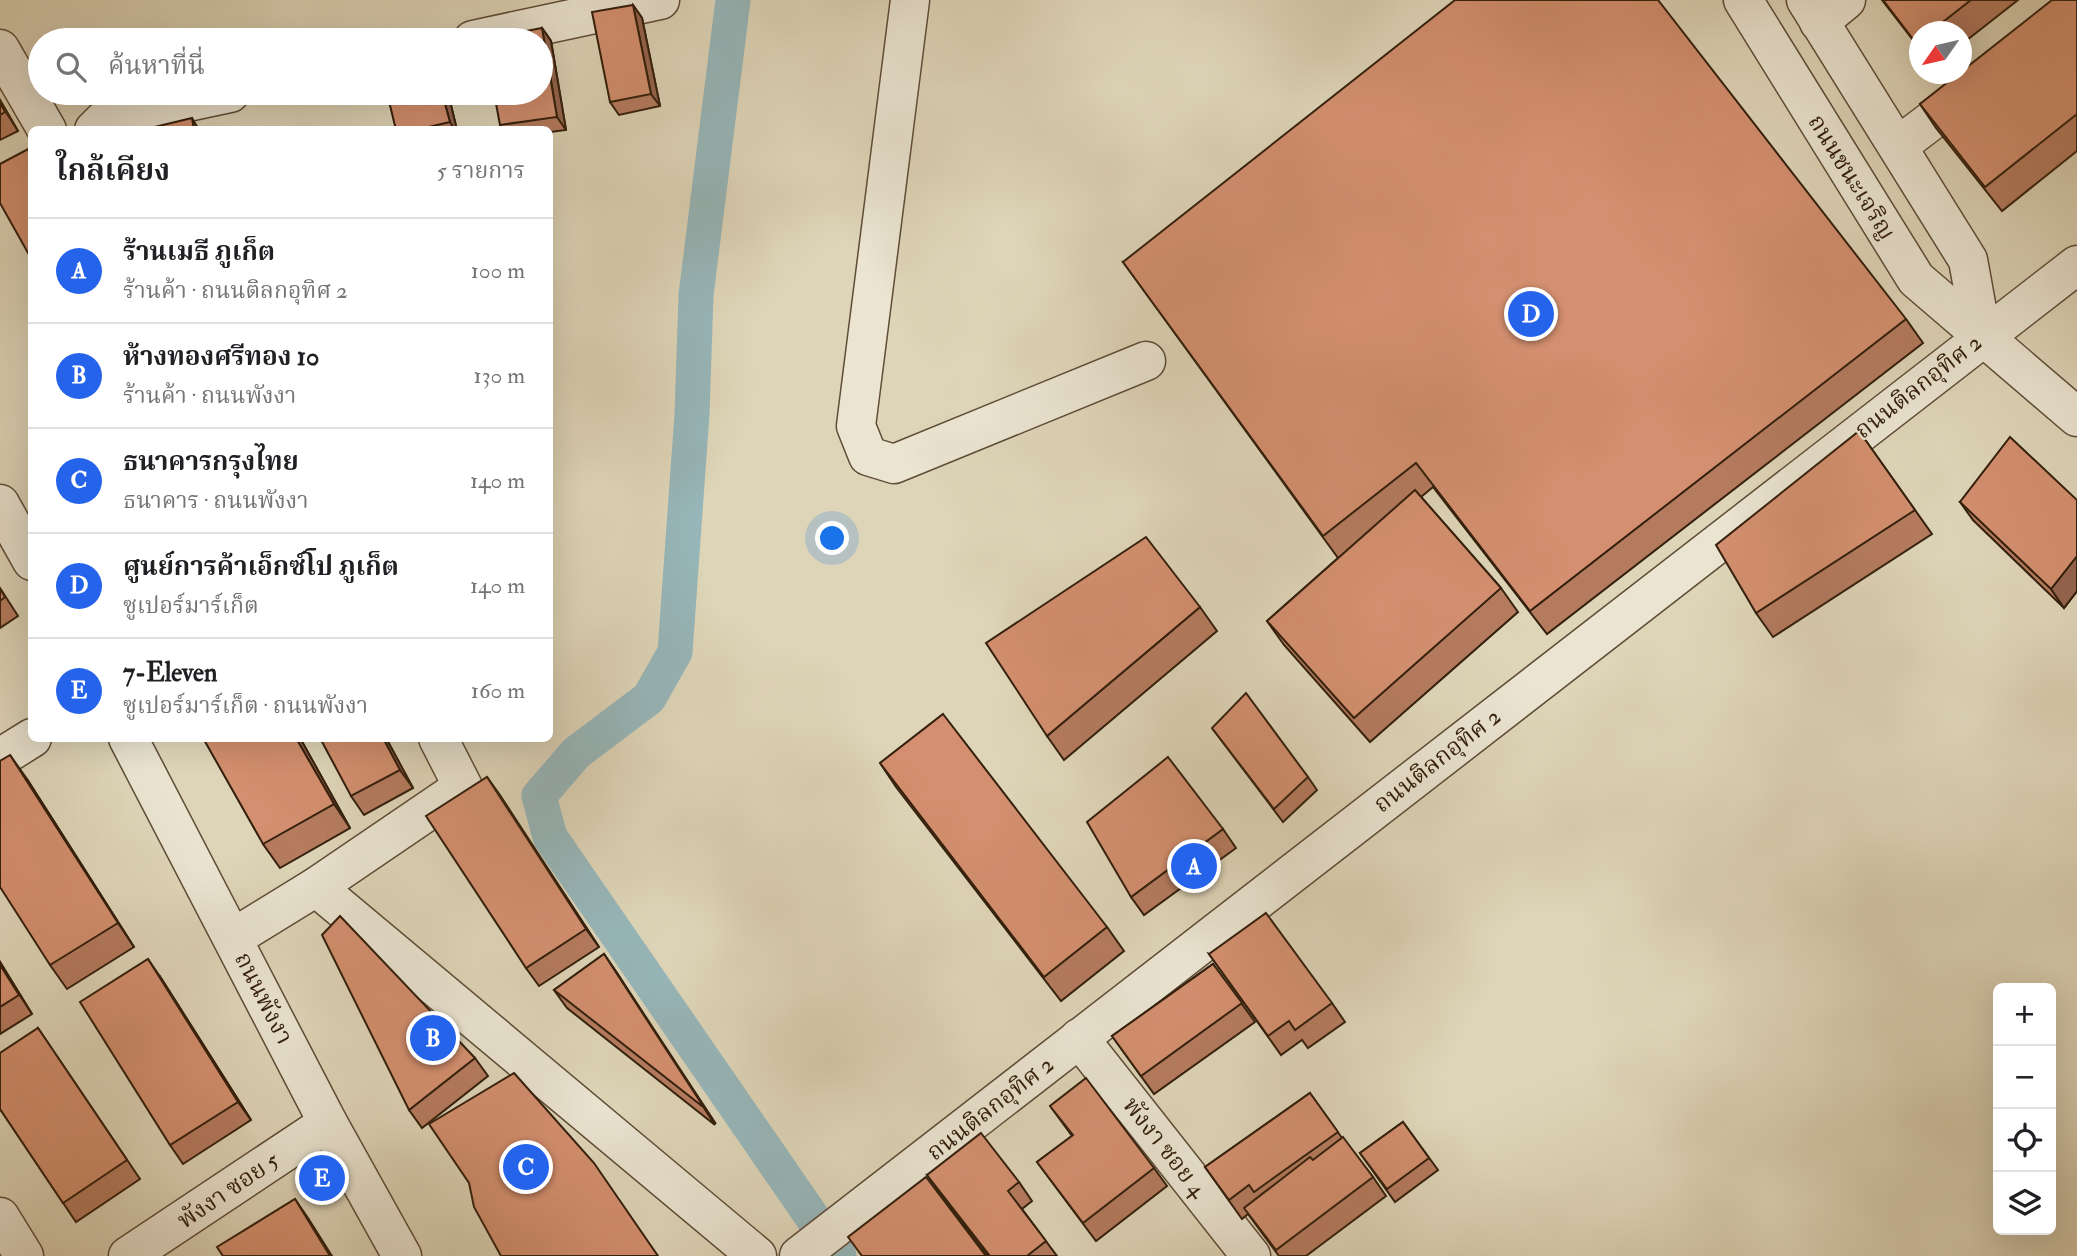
<!DOCTYPE html>
<html lang="th">
<head>
<meta charset="utf-8">
<style>
	body { margin:0; font-family:"IM FELL Double Pica","Noto Serif Thai",serif; background:#f2f2f2; color:#202124 }
	.controls { position:absolute; right:21px; bottom:21px; display:grid; overflow:hidden; border-radius:10px; box-shadow:0 7px 28px #0002 }
	.controls button { width:63px; height:63px; display:grid; place-items:center; padding:0; border:0; border-bottom:2px solid #e0e0e0; background:#fff; color:#202124; font:35px sans-serif }
	.compass { position:absolute; left:1909px; top:21px; width:63px; height:63px; border-radius:50%; background:#fff; box-shadow:0 7px 28px #0002; rotate:236deg }
	.you { position:absolute; left:833px; top:539px; width:24px; height:24px; margin:-18px; border:5px solid #fff; border-radius:50%; background:#1a73e8; box-shadow:0 0 0 10px #1a73e833 }
	.badge { display:grid; place-items:center; width:46px; height:46px; border-radius:50%; background:#2563eb; color:#fff; font-size:23px; font-weight:700 }
	.pin { position:absolute; translate:-50% -50%; border:4px solid #fff; box-shadow:0 2px 7px #0006 }
	.list { margin:0; padding:0; list-style:none }
	h2 { display:flex; justify-content:space-between; align-items:center; height:91px; margin:0; padding:0 28px; font-size:30px }
	h2 small { font-size:23px; font-weight:400; color:#757577 }
	.list li { display:grid; grid-template-columns:46px 1fr auto; gap:21px; align-items:center; box-sizing:border-box; height:105px; padding:0 28px; border-top:2px solid #e0e0e0 }
	.list b { display:block; font-size:26px; white-space:nowrap }
	.list p { margin:0; font-size:23px; white-space:nowrap; color:#757577 }
	.list em { font-size:23px; font-style:normal; color:#757577 }
	.icon { flex:none; width:38px; height:38px; fill:none; stroke:currentColor; stroke-width:2; stroke-linecap:round; stroke-linejoin:round }
	.map { position:relative; flex:none; width:2077px; height:1256px; overflow:hidden }
	.search { position:absolute; background:#fff; box-shadow:0 7px 28px #0002; left:28px; top:28px; width:525px; height:77px; display:flex; align-items:center; gap:18px; box-sizing:border-box; padding:0 24px; border-radius:38px; color:#757577; font-size:26px }
	.panel { position:absolute; background:#fff; box-shadow:0 7px 28px #0002; left:28px; top:126px; width:525px; height:616px; border-radius:10px }
	.map>svg:first-child { display:block }
	.lines { fill:none; stroke-linecap:round; stroke-linejoin:round }
	.canal { stroke:#97b6b9; stroke-width:35 }
	.minor-casing { stroke:#5e4c37; stroke-width:41 }
	.minor { stroke:#eae4d1; stroke-width:38 }
	.wall { fill:#b57b5f; stroke:#331f0c; stroke-width:2 }
	.shaded-wall { fill:#94644e; stroke:#331f0c; stroke-width:2 }
	.building { fill:#d38f6f; stroke:#331f0c; stroke-width:2 }
	.labels { text-anchor:middle; stroke-width:5; stroke-linejoin:round; paint-order:stroke }
	.street-label { font-size:24px; fill:#331f0c; stroke:#eae4d1 }
</style>
</head>
<body>
<div class="map">
<svg width="2077" height="1256" viewBox="0 0 2077 1256">
	<rect width="100%" height="100%" fill="#ded5b8"/>
	<filter id="stains"><feTurbulence type="fractalNoise" baseFrequency=".00286" numOctaves="4"/><feColorMatrix values="0 0 0 0 .2 0 0 0 0 .09 0 0 0 0 .02 0 0 0 .5 -.17"/></filter>
	<radialGradient id="worn" r=".72"><stop offset=".6" stop-color="#630" stop-opacity="0"/><stop offset="1" stop-color="#630" stop-opacity=".3"/></radialGradient>
	<g class="lines">
		<polyline class="canal" points="733,0 696,295 692,414 675,652 649,698 576,753 539,796 550,837 839,1256"/>
		<g class="minor-casing">
			<g id="minor">
				<polyline points="910,0 856,426 868,456 894,464 1146,361"/>
				<polyline points="1743,0 1916,279 2077,417"/>
				<polyline points="1806,0 1968,260 1982,337"/>
				<polyline points="1819,22 1846,0"/>
				<polyline points="473,40 660,0"/>
				<polyline points="0,49 47,130"/>
				<polyline points="94,130 104,120 230,93"/>
				<polyline points="1898,146 1972,90"/>
				<polyline points="0,504 32,561"/>
				<polyline points="128,738 328,1123 402,1256"/>
				<polyline points="0,758 32,738"/>
				<polyline points="316,887 757,1256"/>
				<polyline points="233,938 316,887 463,787 438,738"/>
				<polyline points="1079,1038 1251,1256"/>
				<polyline points="0,1217 24,1256"/>
				<polyline points="128,1256 328,1123"/>
				<polyline points="799,1256 2077,265"/>
			</g>
		</g>
		<use href="#minor" class="minor"/>
	</g>
	<g class="wall">
		<polygon points="1882,0 2018,0 1962,44 1962,32 1920,32 1920,49"/>
		<polygon points="2077,0 2077,151 2002,211 1936,128 1920,104"/>
		<polygon points="633,5 642,18 660,106 619,115 610,102"/>
		<polygon points="542,28 551,41 566,130 550,132 550,130 503,130 500,125"/>
		<polygon points="448,93 457,130 396,130"/>
		<polygon points="0,100 18,131 0,140"/>
		<polygon points="1123,262 1906,319 1923,343 1547,634 1433,487 1421,497 1501,588 1518,612 1370,742 1284,645 1267,621 1338,558"/>
		<polygon points="1859,431 1932,534 1773,637 1756,613"/>
		<polygon points="2077,500 2077,591 2064,608 1973,520 1960,502"/>
		<polygon points="0,588 18,616 0,628"/>
		<polygon points="1200,607 1217,631 1064,760 1047,736"/>
		<polygon points="1212,728 1308,777 1317,790 1283,822"/>
		<polygon points="300,738 350,828 280,868 263,844"/>
		<polygon points="386,738 413,788 364,815 351,796"/>
		<polygon points="880,763 1107,927 1124,951 1061,1001 896,787"/>
		<polygon points="487,777 599,947 539,986 526,968"/>
		<polygon points="27,779 134,947 67,989 50,965"/>
		<polygon points="1223,829 1236,848 1144,915 1131,897"/>
		<polygon points="604,954 617,973 715,1125 567,1008 554,990"/>
		<polygon points="1209,954 1332,1003 1345,1022 1308,1048 1302,1040 1281,1055"/>
		<polygon points="0,962 32,1014 0,1034"/>
		<polygon points="1213,964 1255,1022 1154,1094 1112,1036"/>
		<polygon points="161,978 251,1120 183,1164 170,1145"/>
		<polygon points="38,1028 140,1179 76,1222 0,1109"/>
		<polygon points="475,1058 488,1076 422,1128 409,1110"/>
		<polygon points="1310,1093 1342,1138 1373,1177 1386,1196 1306,1256 1279,1256 1248,1214 1242,1219 1205,1167"/>
		<polygon points="1050,1106 1154,1168 1167,1186 1096,1241 1037,1162 1072,1136"/>
		<polygon points="1403,1122 1438,1170 1395,1202 1360,1153"/>
		<polygon points="927,1175 1019,1182 1032,1201 1022,1209 1057,1256 988,1256 940,1194"/>
	</g>
	<g class="shaded-wall">
		<polygon points="633,5 642,18 660,106 651,94"/>
		<polygon points="542,28 551,41 566,130 557,117"/>
		<polygon points="442,93 448,93 457,130 455,130 450,122"/>
		<polygon points="0,100 18,131 0,103"/>
		<polygon points="192,118 199,130 194,130"/>
		<polygon points="2077,556 2077,591 2064,608 2051,589"/>
		<polygon points="296,738 300,738 350,828 334,804"/>
		<polygon points="383,738 386,738 413,788 400,770"/>
		<polygon points="10,755 27,779 134,947 118,923"/>
		<polygon points="487,777 500,795 599,947 586,929"/>
		<polygon points="604,954 617,973 716,1124 703,1106"/>
		<polygon points="148,959 161,978 251,1120 238,1102"/>
		<polygon points="0,962 32,1014 0,965"/>
		<polygon points="295,1199 308,1218 332,1256 330,1256"/>
	</g>
	<g class="building">
		<polygon points="1455,0 1658,0 1906,319 1530,611 1416,463 1323,536 1123,262"/>
		<polygon points="1883,0 1971,0 1930,32 1920,32 1920,40 1916,43"/>
		<polygon points="2052,0 2077,0 2077,114 1985,187 1920,104 1958,74 1962,74 1962,71"/>
		<polygon points="633,5 651,94 610,102 592,12"/>
		<polygon points="542,28 557,117 500,125 494,93 541,93 541,40 485,40 484,39"/>
		<polygon points="387,93 442,93 450,122 416,130 396,130"/>
		<polygon points="0,103 5,112 0,115"/>
		<polygon points="192,118 194,130 142,130"/>
		<polygon points="32,147 32,260 0,203 0,164"/>
		<polygon points="1859,431 1915,510 1756,613 1716,545"/>
		<polygon points="2010,437 2077,500 2077,556 2051,589 1960,502"/>
		<polygon points="1415,490 1501,588 1354,718 1267,621"/>
		<polygon points="1146,537 1200,607 1047,736 986,643"/>
		<polygon points="0,589 5,597 0,601"/>
		<polygon points="1246,693 1308,777 1274,809 1212,728"/>
		<polygon points="943,714 1107,927 1044,977 880,763"/>
		<polygon points="203,738 296,738 334,804 263,844"/>
		<polygon points="320,738 383,738 400,770 351,796"/>
		<polygon points="10,755 118,923 50,965 0,887 0,761"/>
		<polygon points="1168,757 1223,829 1131,897 1087,822"/>
		<polygon points="487,777 586,929 526,968 426,816"/>
		<polygon points="1266,913 1332,1003 1295,1030 1289,1021 1268,1036 1209,954"/>
		<polygon points="340,916 475,1058 409,1110 322,935"/>
		<polygon points="604,954 703,1106 702,1106 554,990"/>
		<polygon points="148,959 238,1102 170,1145 80,1002"/>
		<polygon points="1213,964 1242,1003 1141,1076 1112,1036"/>
		<polygon points="0,965 19,995 0,1007"/>
		<polygon points="38,1028 127,1160 63,1203 0,1109 0,1053"/>
		<polygon points="514,1073 594,1163 658,1256 501,1256 474,1207 469,1183 429,1124"/>
		<polygon points="1086,1078 1154,1168 1083,1223 1037,1162 1073,1135 1050,1106"/>
		<polygon points="1310,1093 1338,1132 1254,1192 1249,1185 1229,1200 1205,1167"/>
		<polygon points="1403,1122 1429,1158 1387,1189 1360,1153"/>
		<polygon points="981,1133 1019,1182 1008,1191 1046,1241 1027,1256 990,1256 927,1175"/>
		<polygon points="1343,1137 1373,1177 1276,1250 1244,1208 1310,1157 1313,1160"/>
		<polygon points="926,1177 986,1256 862,1256 848,1237"/>
		<polygon points="295,1199 330,1256 223,1256 217,1247"/>
	</g>
	<g class="labels">
		<g class="street-label">
			<text transform="translate(1852 177) rotate(58)" y="8">ถนนชนะเจริญ</text>
			<text transform="translate(1918 386) rotate(-38)" y="8">ถนนติลกอุทิศ 2</text>
			<text transform="translate(1437 760) rotate(-38)" y="8">ถนนติลกอุทิศ 2</text>
			<text transform="translate(264 998) rotate(63)" y="8">ถนนพังงา</text>
			<text transform="translate(990 1108) rotate(-38)" y="8">ถนนติลกอุทิศ 2</text>
			<text transform="translate(1165 1147) rotate(52)" y="8">พังงา ซอย 4</text>
			<text transform="translate(228 1190) rotate(-34)" y="8">พังงา ซอย 5</text>
		</g>
	</g>
	<rect width="100%" height="100%" filter="url(#stains)"/>
	<rect width="100%" height="100%" fill="url(#worn)"/>
</svg>
<div class="controls">
<button>+</button>
<button>−</button>
<button><svg class="icon" aria-label="locate" viewBox="0 0 24 24"><circle cx="12" cy="12" r="6"/><path d="M12 2v4M12 18v4M2 12h4M18 12h4"/></svg></button>
<button><svg class="icon" aria-label="layers" viewBox="0 0 24 24"><path d="M12 4l9 5-9 5-9-5zM3 14l9 5 9-5"/></svg></button>
</div>
<svg class="compass" viewBox="-18 -18 36 36"><path d="M0-13l5 13h-10z" fill="#e53935"/><path d="M0 13l5-13h-10z" fill="#757577"/></svg>
<div class="you"></div>
<div class="pin badge" style="left:1194px;top:866px">A</div>
<div class="pin badge" style="left:433px;top:1038px">B</div>
<div class="pin badge" style="left:526px;top:1167px">C</div>
<div class="pin badge" style="left:1531px;top:314px">D</div>
<div class="pin badge" style="left:322px;top:1178px">E</div>
<div class="search"><svg class="icon" aria-label="search" viewBox="0 0 24 24"><circle cx="10" cy="10" r="6"/><path d="M15 15l6 6"/></svg>ค้นหาที่นี่</div>
<section class="panel">
<h2>ใกล้เคียง<small>5 รายการ</small></h2>
<ul class="list">
<li><span class="badge">A</span><div><b>ร้านเมธี ภูเก็ต</b><p>ร้านค้า · ถนนติลกอุทิศ 2</p></div><em>100 m</em></li>
<li><span class="badge">B</span><div><b>ห้างทองศรีทอง 10</b><p>ร้านค้า · ถนนพังงา</p></div><em>130 m</em></li>
<li><span class="badge">C</span><div><b>ธนาคารกรุงไทย</b><p>ธนาคาร · ถนนพังงา</p></div><em>140 m</em></li>
<li><span class="badge">D</span><div><b>ศูนย์การค้าเอ็กซ์โป ภูเก็ต</b><p>ซูเปอร์มาร์เก็ต</p></div><em>140 m</em></li>
<li><span class="badge">E</span><div><b>7-Eleven</b><p>ซูเปอร์มาร์เก็ต · ถนนพังงา</p></div><em>160 m</em></li>
</ul>
</section>
</div>
</body>
</html>
